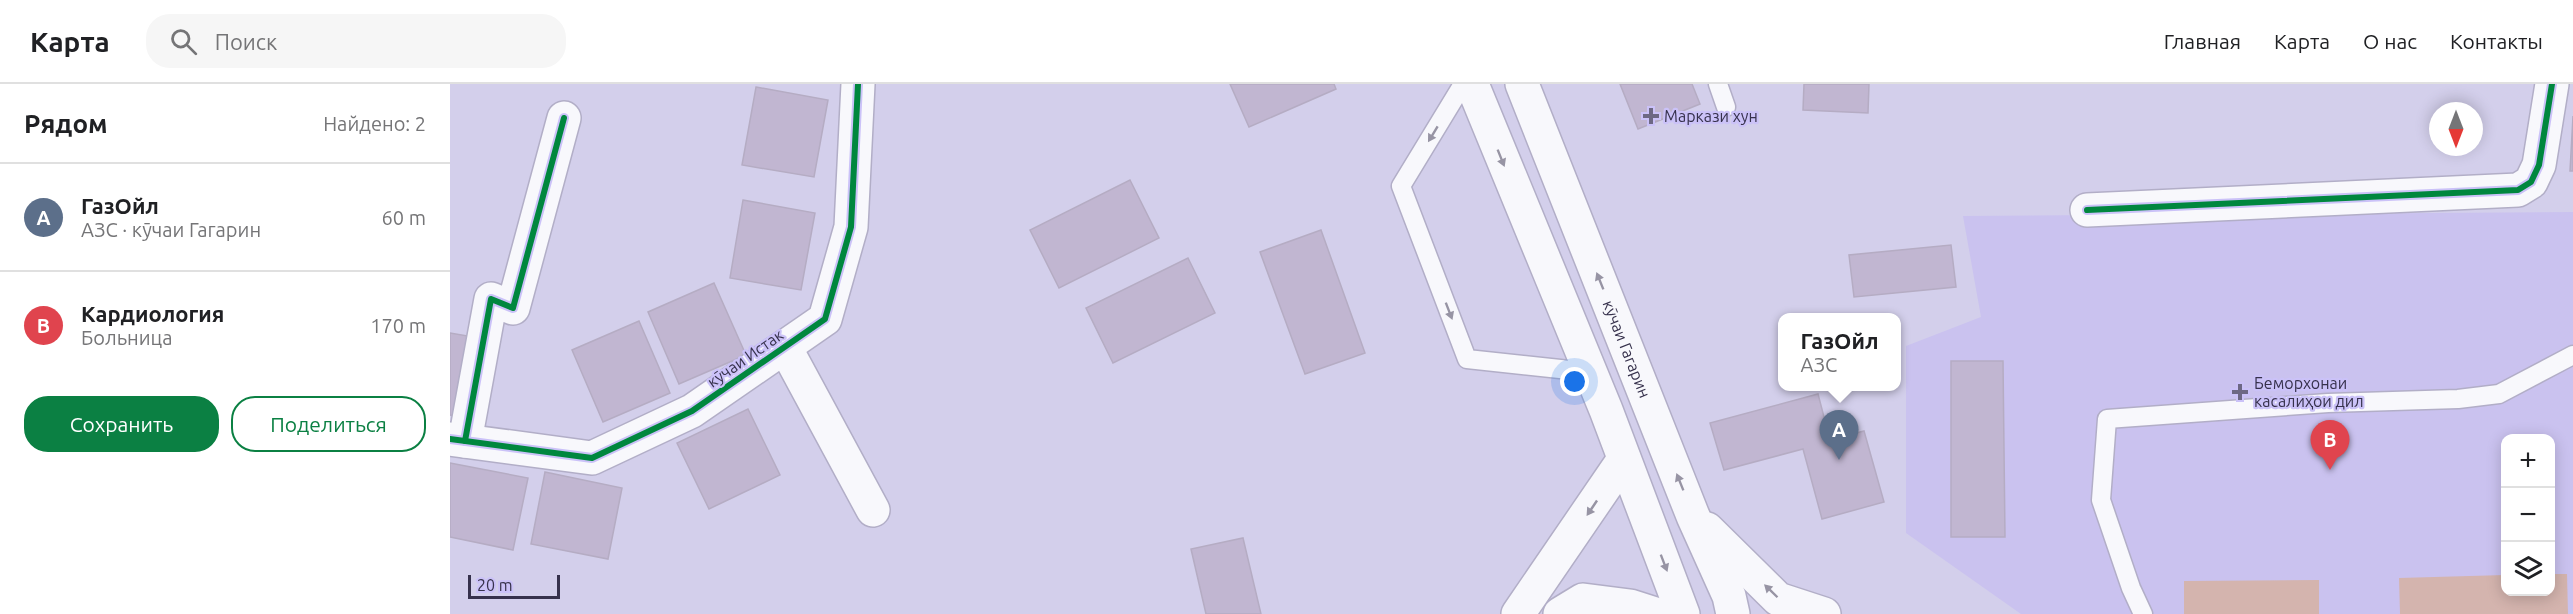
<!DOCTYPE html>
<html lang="ru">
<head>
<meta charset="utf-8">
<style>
	body { margin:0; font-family:Ubuntu,sans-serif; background:#f6f6f6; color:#202124 }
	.controls { position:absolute; right:18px; bottom:18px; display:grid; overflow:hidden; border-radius:12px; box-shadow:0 3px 15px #0003 }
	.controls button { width:54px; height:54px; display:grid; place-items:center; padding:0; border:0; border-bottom:2px solid #e0e0e0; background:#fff; color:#202124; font:30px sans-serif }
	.compass { position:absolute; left:1979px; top:18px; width:54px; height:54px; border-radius:50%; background:#fff; box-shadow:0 3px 15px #0003; rotate:180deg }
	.scale { position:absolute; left:18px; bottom:15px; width:92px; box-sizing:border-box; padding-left:6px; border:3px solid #36314c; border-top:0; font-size:16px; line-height:21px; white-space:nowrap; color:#36314c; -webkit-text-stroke:4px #cbc2f8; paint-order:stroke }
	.you { position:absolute; left:1125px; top:298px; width:21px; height:21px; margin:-15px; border:4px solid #fff; border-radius:50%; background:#1a73e8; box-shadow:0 0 0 9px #1a73e833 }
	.badge { display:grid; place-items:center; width:39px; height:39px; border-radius:50%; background:#0b8043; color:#fff; font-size:20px; font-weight:700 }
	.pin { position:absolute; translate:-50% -50px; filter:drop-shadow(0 2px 3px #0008) }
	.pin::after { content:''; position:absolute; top:32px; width:21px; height:18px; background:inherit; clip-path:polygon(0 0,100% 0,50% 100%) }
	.popup { position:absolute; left:1328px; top:229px; width:123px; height:78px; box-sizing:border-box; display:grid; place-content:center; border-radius:12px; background:#fff; filter:drop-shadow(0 2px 4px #0005); font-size:20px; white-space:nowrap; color:#757577 }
	.popup b { font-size:22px; color:#202124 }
	.popup::after { content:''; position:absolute; left:50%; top:100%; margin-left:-12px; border:12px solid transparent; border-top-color:#fff }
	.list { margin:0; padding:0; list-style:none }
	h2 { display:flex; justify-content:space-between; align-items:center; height:78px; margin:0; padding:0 24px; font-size:26px }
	h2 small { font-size:20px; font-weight:400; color:#757577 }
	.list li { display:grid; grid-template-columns:39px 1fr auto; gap:18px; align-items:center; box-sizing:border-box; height:108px; padding:0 24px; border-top:2px solid #e0e0e0 }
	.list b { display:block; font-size:22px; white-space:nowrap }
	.list p { margin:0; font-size:20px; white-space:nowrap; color:#757577 }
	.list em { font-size:20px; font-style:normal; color:#757577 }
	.actions { display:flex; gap:12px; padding:18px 24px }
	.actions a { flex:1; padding:14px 0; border:2px solid #0b8043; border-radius:24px; text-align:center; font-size:21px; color:#0b8043 }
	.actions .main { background:#0b8043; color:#fff }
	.icon { flex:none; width:33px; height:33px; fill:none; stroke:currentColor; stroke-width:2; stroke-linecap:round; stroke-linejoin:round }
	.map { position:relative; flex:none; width:2123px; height:530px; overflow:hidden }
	header { display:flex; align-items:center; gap:36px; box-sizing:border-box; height:84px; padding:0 30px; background:#fff; border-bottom:2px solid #e0e0e0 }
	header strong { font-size:28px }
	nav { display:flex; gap:33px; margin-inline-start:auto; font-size:21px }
	.search { width:420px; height:54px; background:#f6f6f6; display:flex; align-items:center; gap:15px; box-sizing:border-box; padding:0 21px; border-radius:24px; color:#757577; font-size:22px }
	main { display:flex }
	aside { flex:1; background:#fff }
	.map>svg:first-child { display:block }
	.built { fill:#cac2ef; fill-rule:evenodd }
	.grass { fill:#d4b4ae }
	.building { fill:#c1b6d1; stroke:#b5acc3; stroke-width:1.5 }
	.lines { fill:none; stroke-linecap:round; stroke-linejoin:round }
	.lane-casing { stroke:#b2aec7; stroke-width:21 }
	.street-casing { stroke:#b2aec7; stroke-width:36 }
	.secondary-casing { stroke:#b2aec7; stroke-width:36 }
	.highway-casing { stroke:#b2aec7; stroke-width:36 }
	.lane { stroke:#f8f8fc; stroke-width:18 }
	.street { stroke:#f8f8fc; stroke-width:33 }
	.secondary { stroke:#f8f8fc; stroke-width:33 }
	.highway { stroke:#f8f8fc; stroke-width:33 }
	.cycleway-casing { stroke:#cbc2f8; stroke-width:10 }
	.cycleway { stroke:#00873e; stroke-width:6 }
	.oneway { fill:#9794a4 }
	.poi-dot { fill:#6d6884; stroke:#cbc2f8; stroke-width:2 }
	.labels { text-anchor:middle; stroke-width:4.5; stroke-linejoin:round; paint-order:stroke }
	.poi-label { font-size:16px; fill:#36314c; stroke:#cbc2f8; text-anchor:start }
	.street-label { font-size:16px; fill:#36314c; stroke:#cbc2f8 }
</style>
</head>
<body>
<header>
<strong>Карта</strong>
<div class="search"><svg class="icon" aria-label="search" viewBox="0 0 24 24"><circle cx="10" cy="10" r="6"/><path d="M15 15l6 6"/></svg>Поиск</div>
<nav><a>Главная</a><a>Карта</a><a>О нас</a><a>Контакты</a></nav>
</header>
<main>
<aside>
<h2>Рядом<small>Найдено: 2</small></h2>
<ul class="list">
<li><span class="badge" style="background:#5c6f8a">A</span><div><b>ГазОйл</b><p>АЗС · кӯчаи Гагарин</p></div><em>60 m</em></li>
<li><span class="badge" style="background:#e0444e">B</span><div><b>Кардиология</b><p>Больница</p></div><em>170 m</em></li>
</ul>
<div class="actions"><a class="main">Сохранить</a><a>Поделиться</a></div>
</aside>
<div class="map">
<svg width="2123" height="530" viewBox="0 0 2123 530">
	<rect width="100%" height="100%" fill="#d3cfeb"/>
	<path class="built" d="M2123,128V530H1571L1456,449V262L1531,233L1513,132ZM2056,354H2100V508H2056Z"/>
	<g class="grass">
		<polygon points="2101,490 2117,490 2118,530 1950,530 1949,494 2055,491 2056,508 2100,508"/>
		<polygon points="1869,496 1869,530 1734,530 1734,497"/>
	</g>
	<g class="building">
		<polygon points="780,0 884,0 886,5 799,43"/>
		<polygon points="1170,0 1242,0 1250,20 1188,45"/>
		<polygon points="1354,0 1419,0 1418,29 1353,26"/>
		<polygon points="306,3 378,16 364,93 292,81"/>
		<polygon points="2123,32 2123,87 2120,87"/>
		<polygon points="680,96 709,154 609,204 580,146"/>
		<polygon points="293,116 365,129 351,206 280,194"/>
		<polygon points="871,146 915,269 855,290 810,168"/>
		<polygon points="1501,161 1506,203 1404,213 1399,171"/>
		<polygon points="738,174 765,229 663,279 636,224"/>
		<polygon points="264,199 296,271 229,300 198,228"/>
		<polygon points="189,237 220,309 153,338 122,266"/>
		<polygon points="0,249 18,252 7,333 0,331"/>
		<polygon points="1501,277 1553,277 1555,453 1501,453"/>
		<polygon points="1368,310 1380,356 1414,347 1434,418 1372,435 1353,365 1274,386 1260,339"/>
		<polygon points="298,325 330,391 259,425 227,359"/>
		<polygon points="0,379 78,394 63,466 0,453"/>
		<polygon points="95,388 172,404 158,475 81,460"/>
		<polygon points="793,454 811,530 756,530 741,465"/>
	</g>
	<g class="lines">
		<g class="lane-casing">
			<g id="lane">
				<polyline points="1013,0 951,102 1017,275 1138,288"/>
				<polyline points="1268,0 1276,23"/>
				<polyline points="1693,530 1681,504 1651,416 1657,335 1878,319 2008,315 2049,310 2123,271"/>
			</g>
		</g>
		<g class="street-casing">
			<g id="street">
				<polyline points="1637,126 2068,106 2081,98 2089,81 2102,0"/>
				<polyline points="335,263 423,426"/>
				<polyline points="0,355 142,374 242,327 375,235 401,143 408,0"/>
				<polyline points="15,357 41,215 63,224 114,34"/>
			</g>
		</g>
		<g class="secondary-casing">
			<g id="secondary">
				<polyline points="1068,530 1174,375"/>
				<polyline points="1110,530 1133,516 1180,522 1205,530"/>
			</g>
		</g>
		<g class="highway-casing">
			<g id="highway">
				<polyline points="1022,0 1156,326 1233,530"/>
				<path id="s1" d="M1072,0L1243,432L1279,512L1283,530"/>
				<polyline points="1257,445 1328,515 1374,530"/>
			</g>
		</g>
		<use href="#lane" class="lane"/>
		<use href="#street" class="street"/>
		<use href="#secondary" class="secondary"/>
		<use href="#highway" class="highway"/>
		<g class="cycleway-casing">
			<g id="cycleway">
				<polyline points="1637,126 2068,106 2081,98 2089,81 2102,0"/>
				<polyline points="0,355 142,374 242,327 375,235 401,143 408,0"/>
				<polyline points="15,357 41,215 63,224 114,34"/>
			</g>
		</g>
		<use href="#cycleway" class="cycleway"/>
	</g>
	<defs><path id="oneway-solid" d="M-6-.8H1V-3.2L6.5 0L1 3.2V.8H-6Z" transform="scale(1.5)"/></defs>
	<g class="oneway">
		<use href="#oneway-solid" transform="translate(983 50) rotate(121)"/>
		<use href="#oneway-solid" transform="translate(1051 74) rotate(68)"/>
		<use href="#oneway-solid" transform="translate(1150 197) rotate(-112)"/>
		<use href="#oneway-solid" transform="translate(999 227) rotate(69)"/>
		<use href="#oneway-solid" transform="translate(1230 398) rotate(-112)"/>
		<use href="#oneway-solid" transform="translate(1142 424) rotate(124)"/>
		<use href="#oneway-solid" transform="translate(1214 479) rotate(69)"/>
		<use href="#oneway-solid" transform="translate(1321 507) rotate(-136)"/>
	</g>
	<g class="poi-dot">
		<path d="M1198 23h6v6h6v6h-6v6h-6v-6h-6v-6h6z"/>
		<path d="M1787 299h6v6h6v6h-6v6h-6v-6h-6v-6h6z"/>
	</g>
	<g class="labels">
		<g class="poi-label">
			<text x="1214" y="38">Маркази хун</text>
			<text x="1804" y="305">Беморхонаи<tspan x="1804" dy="18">касалиҳои дил</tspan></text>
		</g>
		<g class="street-label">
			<text dy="6" stroke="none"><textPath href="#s1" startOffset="285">кӯчаи Гагарин</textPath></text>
			<text transform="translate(295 274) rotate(-35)" y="6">кӯчаи Истак</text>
		</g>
	</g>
</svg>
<div class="controls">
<button>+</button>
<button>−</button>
<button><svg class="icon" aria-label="layers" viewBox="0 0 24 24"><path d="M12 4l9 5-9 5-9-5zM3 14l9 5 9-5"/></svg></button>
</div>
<svg class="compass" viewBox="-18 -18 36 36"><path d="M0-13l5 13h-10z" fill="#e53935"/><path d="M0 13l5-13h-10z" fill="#757577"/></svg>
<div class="scale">20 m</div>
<div class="you"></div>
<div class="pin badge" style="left:1389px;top:376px;background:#5c6f8a">A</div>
<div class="popup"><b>ГазОйл</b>АЗС</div>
<div class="pin badge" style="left:1880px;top:386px;background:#e0444e">B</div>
</div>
</main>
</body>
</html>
